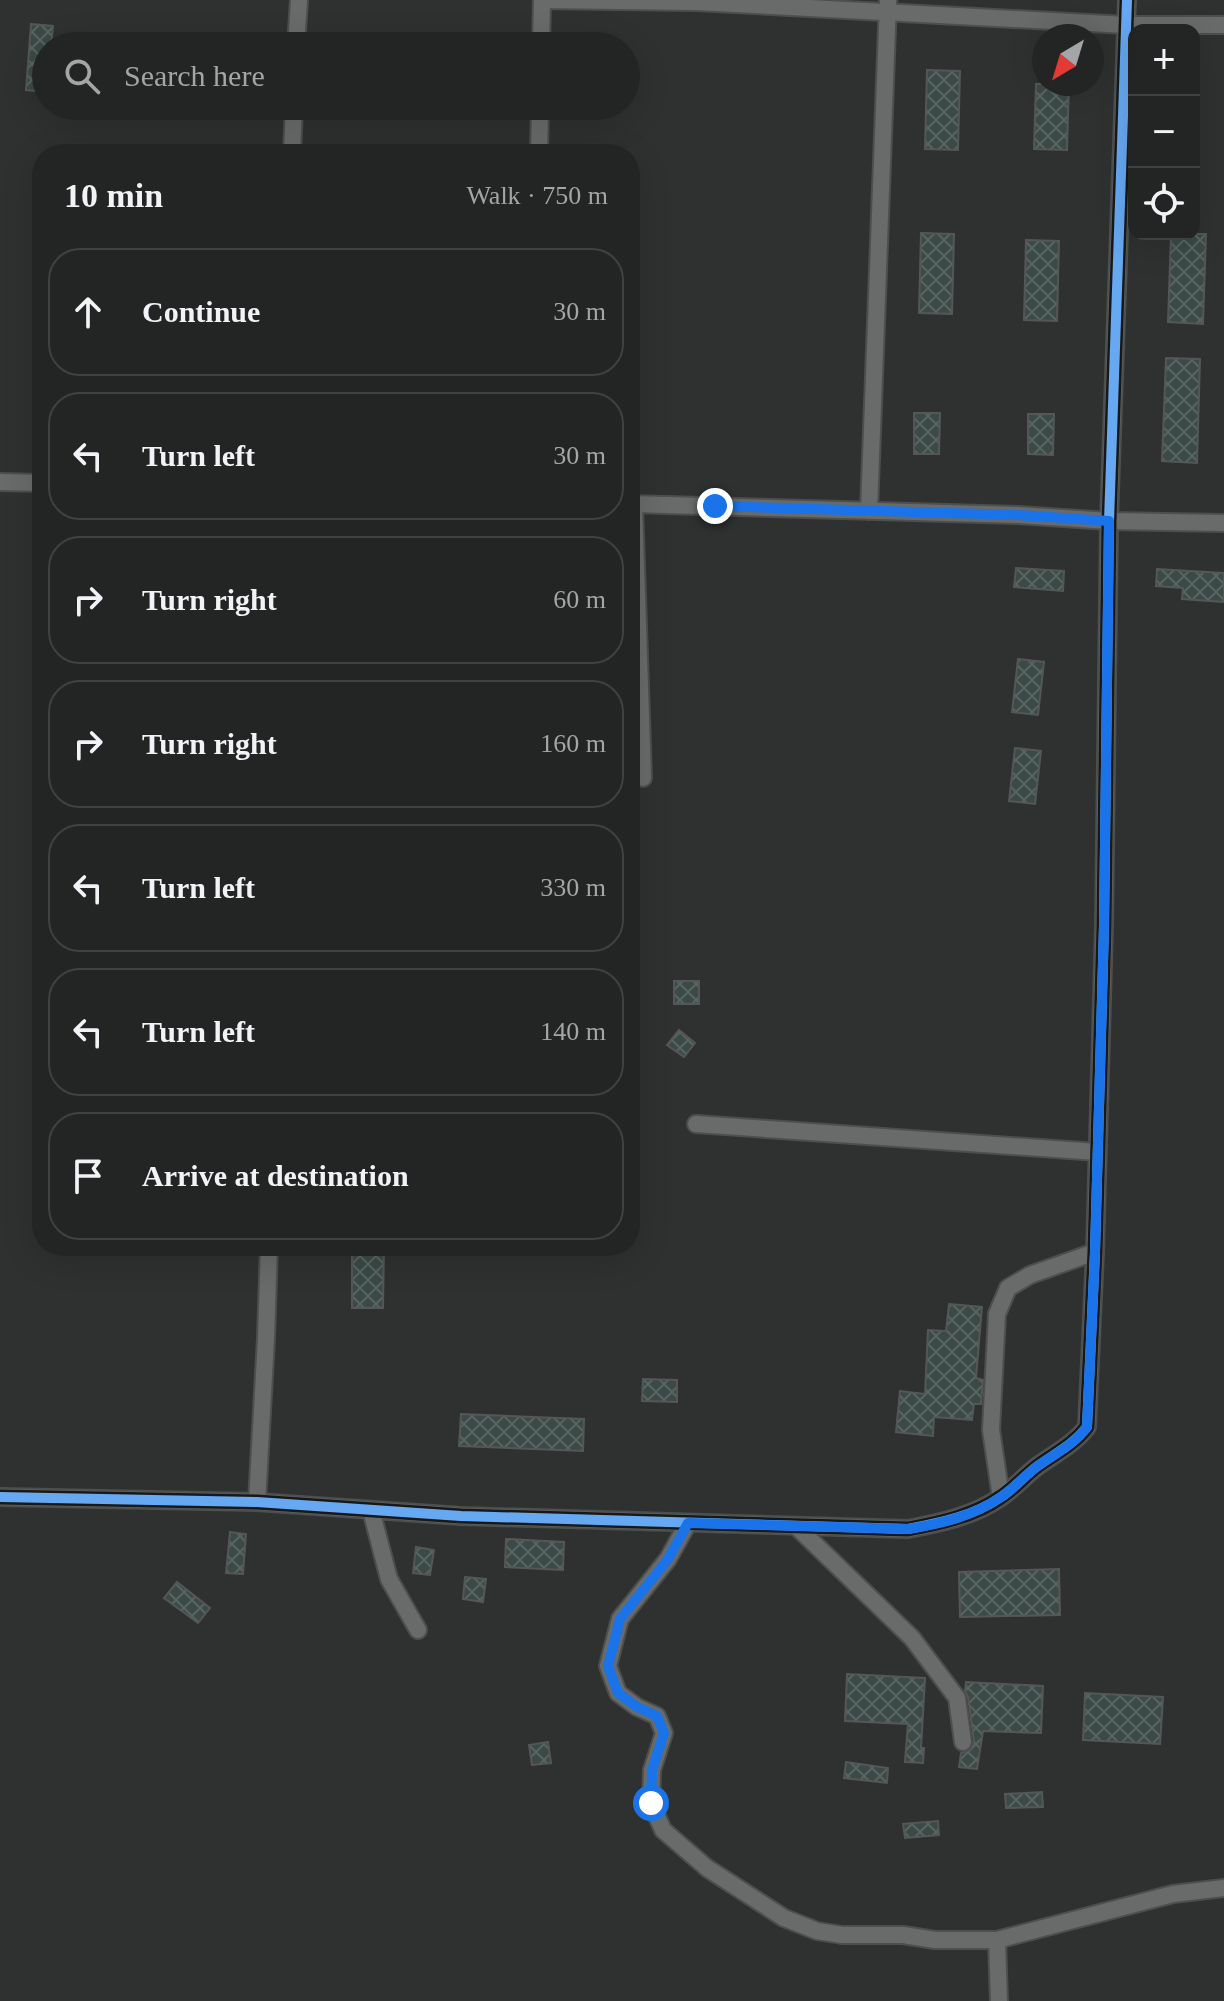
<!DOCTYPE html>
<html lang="en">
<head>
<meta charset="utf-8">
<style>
	body { margin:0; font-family:"Times New Roman",serif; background:#2f3131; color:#f1f3f6 }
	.controls { position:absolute; right:24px; top:24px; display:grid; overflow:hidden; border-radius:16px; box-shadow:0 8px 32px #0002 }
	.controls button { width:72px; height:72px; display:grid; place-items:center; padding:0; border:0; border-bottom:2px solid #404241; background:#232524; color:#f1f3f6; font:40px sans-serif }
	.compass { position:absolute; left:1032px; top:24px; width:72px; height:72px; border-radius:50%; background:#232524; box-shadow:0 8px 32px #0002; rotate:218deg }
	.stop { position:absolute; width:24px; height:24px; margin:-18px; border:6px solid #1a73e8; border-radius:50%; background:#fff }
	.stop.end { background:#1a73e8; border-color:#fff; box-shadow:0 2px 8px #0008 }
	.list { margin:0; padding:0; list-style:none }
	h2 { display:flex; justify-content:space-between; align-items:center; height:104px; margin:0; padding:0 32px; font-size:34px }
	h2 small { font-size:26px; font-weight:400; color:#a3a5a6 }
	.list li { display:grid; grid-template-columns:52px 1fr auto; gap:24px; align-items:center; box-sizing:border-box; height:128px; margin:0 16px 16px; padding:0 16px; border:2px solid #404241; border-radius:32px }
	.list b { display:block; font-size:30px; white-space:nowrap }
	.list em { font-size:26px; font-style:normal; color:#a3a5a6 }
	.icon { flex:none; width:44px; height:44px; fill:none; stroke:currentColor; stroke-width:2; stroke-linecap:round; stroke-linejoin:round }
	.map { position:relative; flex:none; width:1224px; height:2001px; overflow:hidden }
	.search { position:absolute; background:#232524; box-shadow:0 8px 32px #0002; left:32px; top:32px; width:608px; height:88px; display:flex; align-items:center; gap:20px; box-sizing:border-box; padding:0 28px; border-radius:44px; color:#a3a5a6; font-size:30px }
	.panel { position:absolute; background:#232524; box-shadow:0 8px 32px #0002; left:32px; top:144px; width:608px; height:1112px; border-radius:32px }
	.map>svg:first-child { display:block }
	.building { fill:url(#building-cross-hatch); stroke:#555756; stroke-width:2 }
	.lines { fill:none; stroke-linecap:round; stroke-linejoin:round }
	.minor-casing { stroke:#4d4e4e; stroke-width:20 }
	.minor { stroke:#696b6a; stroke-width:16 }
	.cycleway-casing { stroke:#171919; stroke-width:15 }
	.cycleway { stroke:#66a8f1; stroke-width:10 }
	.route { stroke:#1a73e8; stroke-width:10 }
</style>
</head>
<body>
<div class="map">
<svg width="1224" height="2001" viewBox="0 0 1224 2001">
	<defs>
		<pattern id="building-cross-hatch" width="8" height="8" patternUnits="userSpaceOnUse" patternTransform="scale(2)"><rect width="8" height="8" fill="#3b4a46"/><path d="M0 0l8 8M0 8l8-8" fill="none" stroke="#576461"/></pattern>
	</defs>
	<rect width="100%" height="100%" fill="#2f3130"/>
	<g class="building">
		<polygon points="31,24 53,26 51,46 46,46 46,92 26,90"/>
		<polygon points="927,70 960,71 958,150 925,149"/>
		<polygon points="1036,84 1069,84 1067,150 1034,149"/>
		<polygon points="921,233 954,234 952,314 919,313"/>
		<polygon points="1171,234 1206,234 1203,324 1168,322"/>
		<polygon points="1026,240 1059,241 1057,321 1024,320"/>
		<polygon points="1166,358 1200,359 1197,463 1162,461"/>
		<polygon points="914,413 940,413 939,454 914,454"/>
		<polygon points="1028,414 1054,414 1053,455 1028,454"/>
		<polygon points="1016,568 1064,571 1063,591 1014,587"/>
		<polygon points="1157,569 1224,573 1224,602 1182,599 1183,588 1156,586"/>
		<polygon points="1018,659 1044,662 1038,715 1012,712"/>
		<polygon points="1015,748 1041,751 1035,804 1009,801"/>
		<rect x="674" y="981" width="25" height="23"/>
		<polygon points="679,1030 695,1043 684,1057 667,1045"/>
		<polygon points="352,1246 384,1246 383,1308 352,1308"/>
		<polygon points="949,1304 982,1307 976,1378 983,1380 981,1404 974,1404 972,1420 934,1417 933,1436 896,1432 900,1391 925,1394 928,1330 946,1331"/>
		<polygon points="643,1379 677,1380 677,1402 642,1401"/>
		<polygon points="461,1414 584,1419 583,1451 459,1446"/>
		<polygon points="230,1532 246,1534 243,1574 226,1573"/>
		<polygon points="506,1539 564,1542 563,1570 505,1567"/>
		<polygon points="416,1547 434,1550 430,1575 413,1573"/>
		<polygon points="1059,1569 1060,1615 960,1617 959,1572"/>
		<polygon points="465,1577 486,1579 483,1602 463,1599"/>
		<polygon points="177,1582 210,1608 198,1623 164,1598"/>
		<polygon points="847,1674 925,1678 921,1748 924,1748 923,1763 905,1762 908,1724 845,1721"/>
		<polygon points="966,1682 1043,1686 1041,1733 983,1731 977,1769 959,1767 961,1753 970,1750 974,1741 968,1697 965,1691"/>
		<polygon points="1085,1693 1163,1697 1160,1744 1083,1740"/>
		<polygon points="548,1742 551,1763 532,1765 529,1745"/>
		<polygon points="846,1762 888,1768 887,1783 844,1778"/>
		<polygon points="1042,1792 1043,1807 1006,1808 1005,1794"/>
		<polygon points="938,1821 939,1835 905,1838 903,1824"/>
	</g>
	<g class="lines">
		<g class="minor-casing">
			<g id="minor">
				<polyline points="542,0 697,2 1126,25 1224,25"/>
				<polyline points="296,46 299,0"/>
				<polyline points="541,46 542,0"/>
				<polyline points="292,154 294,106"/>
				<polyline points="539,154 540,106"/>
				<polyline points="0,482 42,483"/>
				<polyline points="630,504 1018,515 1109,521 1224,523"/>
				<polyline points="634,504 643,778"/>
				<polyline points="869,511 888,1"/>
				<polyline points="696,1124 1097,1152"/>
				<path d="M0,1497L257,1502L461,1516L908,1529C940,1523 974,1516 1001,1497C1015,1488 1025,1475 1039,1465C1056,1453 1074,1444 1087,1427L1095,1252L1104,926L1109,521L1127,0"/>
				<polyline points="1001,1497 991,1430 997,1314 1008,1288 1030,1275 1095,1252"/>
				<polyline points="257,1502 266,1338 269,1246"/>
				<polyline points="371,1510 389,1579 418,1630"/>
				<polyline points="688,1523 668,1559 620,1619 608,1666 618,1693 637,1707 657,1716 664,1733 652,1770 651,1803 663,1830 707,1868 784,1918 817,1931 842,1935 903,1935 935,1940 997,1940 1173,1894 1224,1888"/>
				<polyline points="796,1526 912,1638 957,1698 963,1742"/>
				<polyline points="997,1940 999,2001"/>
			</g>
		</g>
		<use href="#minor" class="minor"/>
		<g class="cycleway-casing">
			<path id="cycleway" d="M0,1497L257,1502L461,1516L908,1529C940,1523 974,1516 1001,1497C1015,1488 1025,1475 1039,1465C1056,1453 1074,1444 1087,1427L1095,1252L1104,926L1109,521L1127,0"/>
		</g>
		<use href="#cycleway" class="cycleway"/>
	</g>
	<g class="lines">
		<path class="route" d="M651,1803L652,1770L664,1733L657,1716L637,1707L618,1693L608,1666L620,1619L668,1559L688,1523L908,1529C940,1524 974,1516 1001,1497C1015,1488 1025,1475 1039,1465C1057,1453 1074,1444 1087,1427L1095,1252L1104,926L1109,521L1018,515L715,506"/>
	</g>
</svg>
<div class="controls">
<button>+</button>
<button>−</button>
<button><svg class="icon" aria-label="locate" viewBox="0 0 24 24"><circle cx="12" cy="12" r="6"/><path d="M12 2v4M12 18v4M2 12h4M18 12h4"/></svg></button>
</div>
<svg class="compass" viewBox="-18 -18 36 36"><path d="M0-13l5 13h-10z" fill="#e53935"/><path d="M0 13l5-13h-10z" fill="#a3a5a6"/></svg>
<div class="stop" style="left:651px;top:1803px"></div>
<div class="stop end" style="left:715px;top:506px"></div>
<div class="search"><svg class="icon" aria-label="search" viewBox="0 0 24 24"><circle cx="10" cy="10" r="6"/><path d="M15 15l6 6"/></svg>Search here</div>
<section class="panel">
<h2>10 min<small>Walk · 750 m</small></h2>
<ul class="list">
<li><svg class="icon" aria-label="ahead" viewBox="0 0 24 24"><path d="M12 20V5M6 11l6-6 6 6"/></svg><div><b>Continue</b></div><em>30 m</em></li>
<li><svg class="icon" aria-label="left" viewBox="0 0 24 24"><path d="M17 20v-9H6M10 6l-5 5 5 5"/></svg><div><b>Turn left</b></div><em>30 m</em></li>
<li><svg class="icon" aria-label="right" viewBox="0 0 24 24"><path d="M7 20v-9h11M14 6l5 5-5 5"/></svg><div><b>Turn right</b></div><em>60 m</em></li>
<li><svg class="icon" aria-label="right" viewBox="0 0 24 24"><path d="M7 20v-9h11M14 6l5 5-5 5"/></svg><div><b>Turn right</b></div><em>160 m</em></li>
<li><svg class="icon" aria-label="left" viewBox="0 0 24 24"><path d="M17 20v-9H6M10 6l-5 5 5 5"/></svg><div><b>Turn left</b></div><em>330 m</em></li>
<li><svg class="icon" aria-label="left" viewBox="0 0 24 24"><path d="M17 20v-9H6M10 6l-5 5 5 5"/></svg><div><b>Turn left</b></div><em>140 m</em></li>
<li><svg class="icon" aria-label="arrive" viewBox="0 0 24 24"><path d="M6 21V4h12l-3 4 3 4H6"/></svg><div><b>Arrive at destination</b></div></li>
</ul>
</section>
</div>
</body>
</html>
